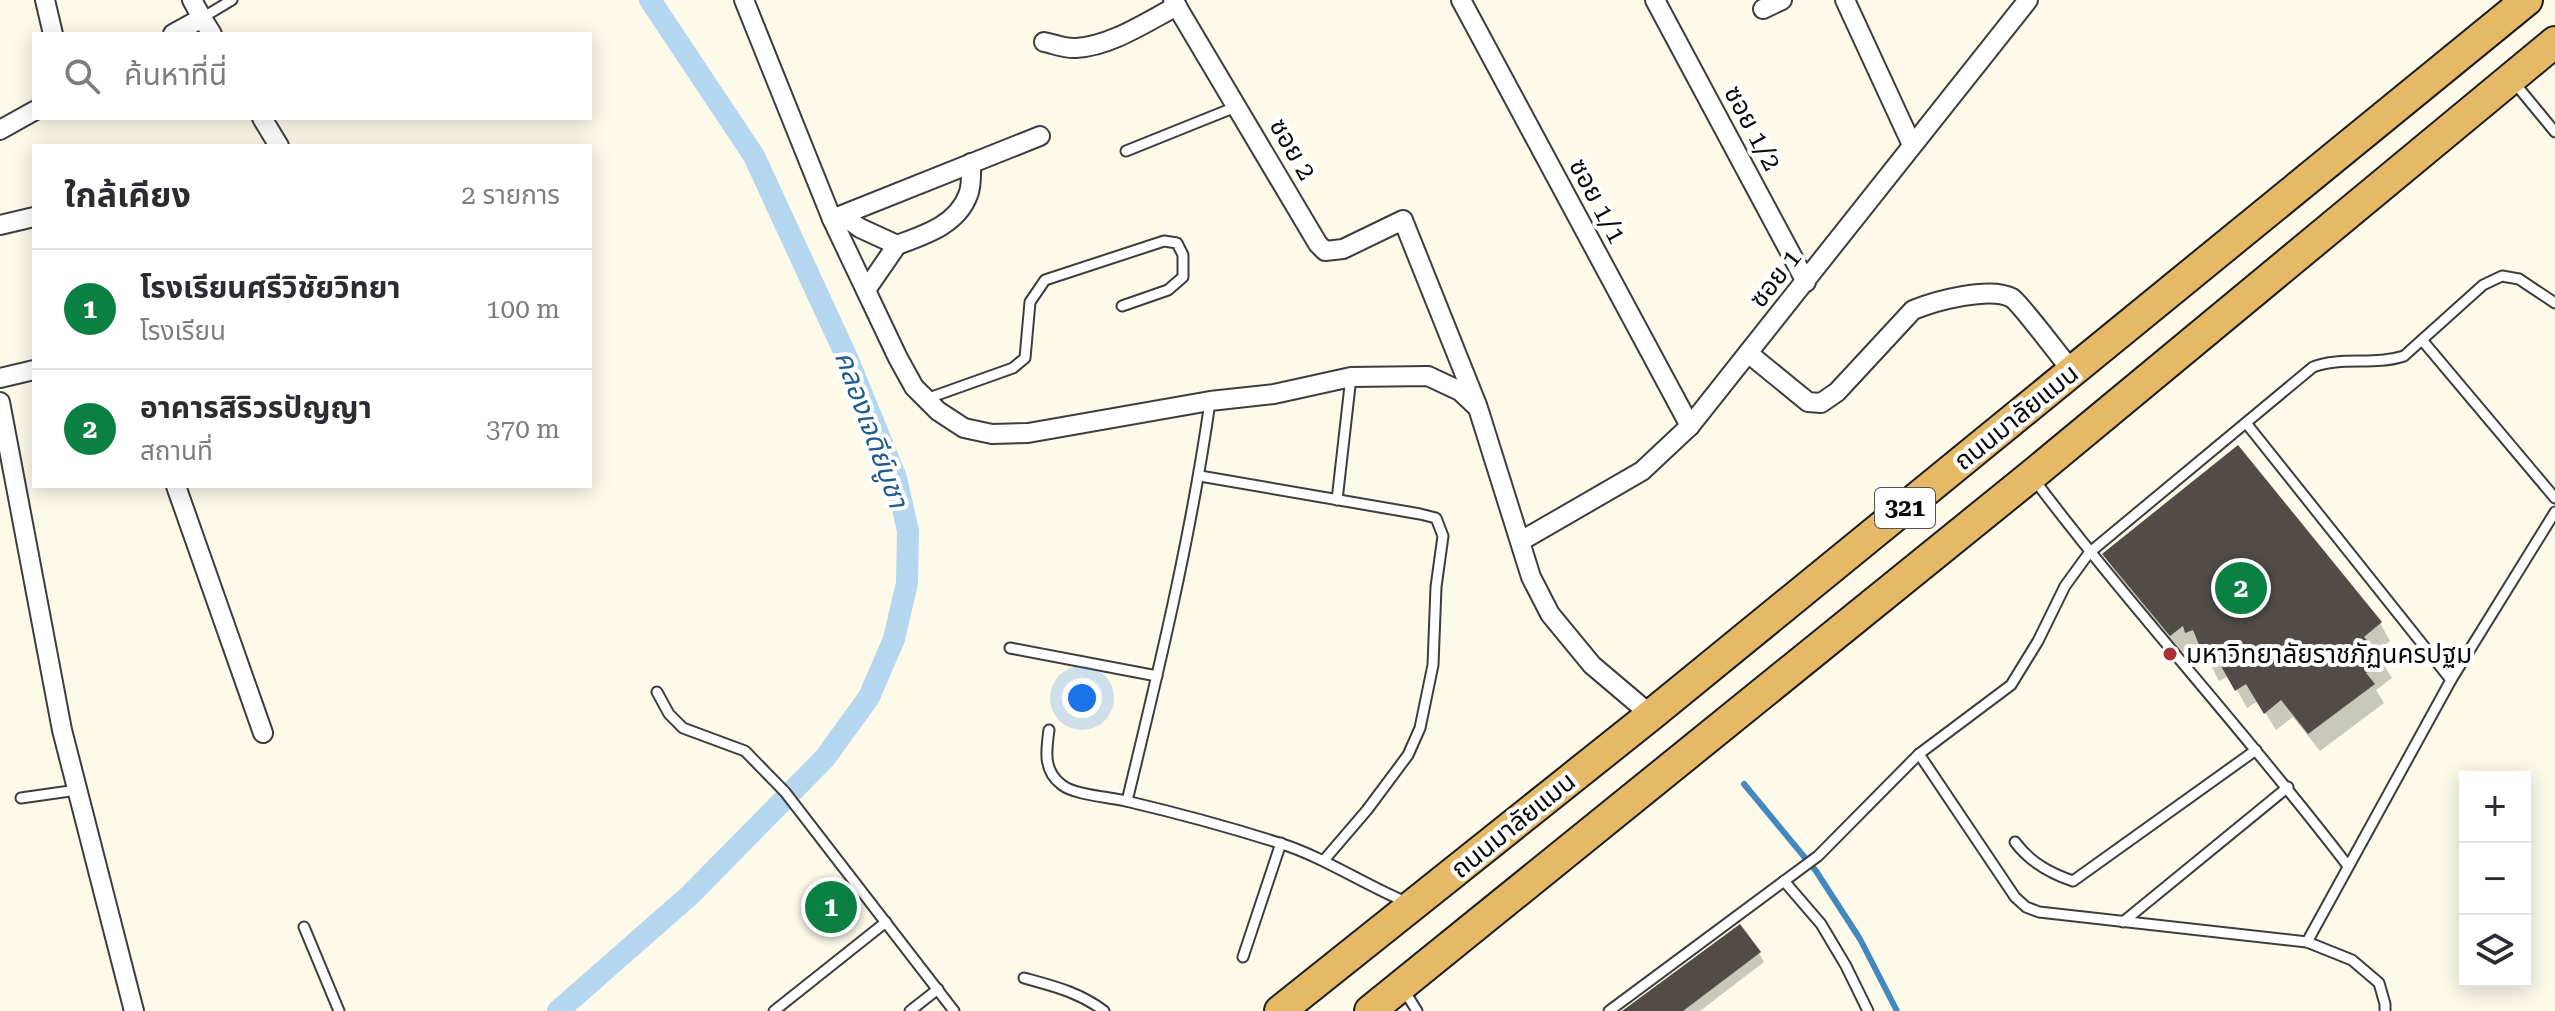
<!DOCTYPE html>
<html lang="th">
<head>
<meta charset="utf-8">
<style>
	body { margin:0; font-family:"Roboto Serif","Noto Sans Thai",serif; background:#f7f7f7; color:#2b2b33 }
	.controls { position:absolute; right:24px; bottom:24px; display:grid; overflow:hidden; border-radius:0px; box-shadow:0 4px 20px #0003 }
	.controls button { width:72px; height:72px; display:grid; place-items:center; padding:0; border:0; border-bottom:2px solid #e1e1e2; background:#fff; color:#2b2b33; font:40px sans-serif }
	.you { position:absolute; left:1082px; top:698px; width:28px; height:28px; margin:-20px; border:6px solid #fff; border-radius:50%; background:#1a73e8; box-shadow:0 0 0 12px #1a73e833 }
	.badge { display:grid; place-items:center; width:52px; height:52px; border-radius:50%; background:#0b8043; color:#fff; font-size:26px; font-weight:700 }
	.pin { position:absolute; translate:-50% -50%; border:4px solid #fff; box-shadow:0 2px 8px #0006 }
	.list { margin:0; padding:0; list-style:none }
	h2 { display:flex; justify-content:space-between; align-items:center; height:104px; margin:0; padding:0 32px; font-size:34px }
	h2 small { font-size:26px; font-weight:400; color:#7c7c81 }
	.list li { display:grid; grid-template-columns:52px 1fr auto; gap:24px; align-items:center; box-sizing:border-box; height:120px; padding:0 32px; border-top:2px solid #e1e1e2 }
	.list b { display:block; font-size:30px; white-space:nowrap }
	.list p { margin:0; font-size:26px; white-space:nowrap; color:#7c7c81 }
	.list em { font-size:26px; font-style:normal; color:#7c7c81 }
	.icon { flex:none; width:44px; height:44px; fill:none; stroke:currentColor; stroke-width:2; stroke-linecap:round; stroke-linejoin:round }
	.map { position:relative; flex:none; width:2555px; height:1011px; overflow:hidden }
	.search { position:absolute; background:#fff; box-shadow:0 4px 20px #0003; left:32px; top:32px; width:560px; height:88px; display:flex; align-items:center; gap:20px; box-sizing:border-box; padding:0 28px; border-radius:0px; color:#7c7c81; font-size:30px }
	.panel { position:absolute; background:#fff; box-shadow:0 4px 20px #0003; left:32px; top:144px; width:560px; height:344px; border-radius:0px }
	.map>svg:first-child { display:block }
	.shadow { fill:#0003 }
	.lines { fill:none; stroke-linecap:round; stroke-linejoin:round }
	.stream { stroke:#4388be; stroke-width:6 }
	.canal { stroke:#b4d7ef; stroke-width:22 }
	.building { fill:#524c48 }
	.service-casing { stroke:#3d3d3d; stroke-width:13 }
	.minor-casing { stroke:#3d3d3d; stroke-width:22 }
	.trunk-casing { stroke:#1b1b1b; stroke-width:34 }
	.service { stroke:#fff; stroke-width:9 }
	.minor { stroke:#fff; stroke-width:18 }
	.trunk { stroke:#e6b967; stroke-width:30 }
	.poi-dot { fill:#aa3234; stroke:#fff; stroke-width:3 }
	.labels { text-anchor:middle; stroke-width:8; stroke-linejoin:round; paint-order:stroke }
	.shield { fill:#fff; stroke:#545454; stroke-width:2 }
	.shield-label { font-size:24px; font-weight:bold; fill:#0a0a0a }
	.street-label { font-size:26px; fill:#0a0a0a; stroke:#fff }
	.poi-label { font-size:26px; fill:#0a0a0a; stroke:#fff; text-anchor:start }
	.water-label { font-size:28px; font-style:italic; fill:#225b8d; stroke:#fff }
</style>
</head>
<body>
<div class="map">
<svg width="2555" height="1011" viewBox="0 0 2555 1011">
	<rect width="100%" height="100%" fill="#fdfaea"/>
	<g class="shadow">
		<polygon points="2104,554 2380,623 2390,641 2376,653 2392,678 2376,690 2384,703 2320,751 2293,717 2276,730 2258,701 2247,708 2229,676 2219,681 2202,648 2197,650 2194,644 2181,653 2115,572"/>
		<polygon points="1759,953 1764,962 1700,1011 1627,1011"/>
	</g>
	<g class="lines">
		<polyline class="stream" points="1744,784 1816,871 1860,939 1897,1011"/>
		<polyline class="canal" points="558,1011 690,895 825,758 869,697 894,639 907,583 908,531 896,478 848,360 754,156 650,0"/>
	</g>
	<g class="building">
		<polygon points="2238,445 2382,622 2364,637 2384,659 2366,673 2375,684 2308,734 2281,700 2264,714 2246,684 2235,691 2217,659 2207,664 2193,630 2185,633 2183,626 2170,636 2102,554"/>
		<polygon points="1740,924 1761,952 1683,1011 1622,1011"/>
	</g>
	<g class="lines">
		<g class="service-casing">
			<g id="service">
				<polyline points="202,18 232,0"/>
				<polyline points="2513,81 2555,132"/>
				<polyline points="1126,151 1238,106"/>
				<polyline points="2422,340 2555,498"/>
				<polyline points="926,399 1013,368 1025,358 1030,302 1045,280 1164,241 1177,243 1183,255 1183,277 1168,290 1122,306"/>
				<polyline points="2246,423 2451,680"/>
				<polyline points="1200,476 1420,514 1436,518 1443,536 1436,587 1433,665 1420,728 1408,755 1367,810 1325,859"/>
				<path d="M2033,478C2133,611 2247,733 2348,866"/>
				<polyline points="1337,500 1351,377"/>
				<polyline points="1010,648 1157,676"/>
				<polyline points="657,692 669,714 683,728 745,751 785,792 954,1011"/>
				<path d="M1049,730C1046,751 1043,771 1062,785C1075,795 1109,797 1126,801C1177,813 1229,827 1279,843C1324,857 1363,884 1406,902"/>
				<polyline points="1919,754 2015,897 2026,907 2039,912 2307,942 2352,960 2379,983 2385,1004 2385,1011"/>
				<polyline points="21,798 77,790"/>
				<path d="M1127,801C1159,669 1191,536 1210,402"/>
				<path d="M2015,842C2030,862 2049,873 2073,881L2256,750"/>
				<polyline points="1784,881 1821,924 1846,966 1868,1011"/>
				<polyline points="2123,922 2288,787"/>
				<polyline points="304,927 339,1011"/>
				<polyline points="2307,942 2451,680 2555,512"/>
				<polyline points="1243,957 1281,843"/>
				<path d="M1024,978C1053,986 1079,992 1104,1011"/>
				<polyline points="1404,990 1417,1011"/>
				<polyline points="774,1011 886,922"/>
				<polyline points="910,1011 938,989"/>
				<path d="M1609,1011L1818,856L1919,754L2011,685L2038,641L2065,586L2089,553L2313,367C2342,356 2374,366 2404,356L2483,285L2502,276L2519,279L2555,303"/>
			</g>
		</g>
		<g class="minor-casing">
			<g id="minor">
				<polyline points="45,0 53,34"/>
				<polyline points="192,0 202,18"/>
				<polyline points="744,0 832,219 898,358 914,387 938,411 964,428 992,434 1028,433 1210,401 1274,394 1351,377 1428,376 1460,391 1478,408 1531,577 1550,614 1592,665 1651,715"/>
				<polyline points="1173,0 1318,244 1325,251 1343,249 1403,220 1477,405"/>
				<polyline points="1461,0 1690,426"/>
				<polyline points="1655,0 1806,282"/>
				<polyline points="1845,0 1912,145"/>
				<polyline points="1763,9 1782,0"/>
				<polyline points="173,34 202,18 212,34"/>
				<path d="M1044,42C1054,44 1066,49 1076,48C1111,46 1146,22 1177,6"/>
				<polyline points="262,118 279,146"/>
				<polyline points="0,130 34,111"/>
				<path d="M843,216L860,228L897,245C924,235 957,225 968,195C972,186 971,173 971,163"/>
				<polyline points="832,219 1040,136"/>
				<polyline points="0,225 34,217"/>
				<polyline points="866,290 897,245"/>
				<path d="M1748,353L1808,402L1821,403L1837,392L1913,310C1935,301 1990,286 2012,298C2021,304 2061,358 2072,371"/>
				<polyline points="0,378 34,370"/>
				<polyline points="0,402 62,730 134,1011"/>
				<polyline points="176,486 263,733"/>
				<polyline points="1521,541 1642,471 1690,426 2028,0"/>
			</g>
		</g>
		<g class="trunk-casing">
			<g id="trunk">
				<polyline points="1280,1011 1651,715 2527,0"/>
				<polyline points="1370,1011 2031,476 2555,42"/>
			</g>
		</g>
		<use href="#service" class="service"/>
		<use href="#minor" class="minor"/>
		<use href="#trunk" class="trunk"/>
	</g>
	<circle class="poi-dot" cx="2170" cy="654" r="8"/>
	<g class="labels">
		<rect class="shield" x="1875" y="488" width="60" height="40" rx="6"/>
		<g class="shield-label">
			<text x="1905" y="516">321</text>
		</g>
		<g class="street-label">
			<text transform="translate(1753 128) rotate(62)" y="9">ซอย 1/2</text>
			<text transform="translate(1293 149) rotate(60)" y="9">ซอย 2</text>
			<text transform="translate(1598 201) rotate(62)" y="9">ซอย 1/1</text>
			<text transform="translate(1775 278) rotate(-52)" y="9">ซอย 1</text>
			<text transform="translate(2016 417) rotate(-39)" y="9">ถนนมาลัยแมน</text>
			<text transform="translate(1513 825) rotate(-39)" y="9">ถนนมาลัยแมน</text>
		</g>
		<g class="poi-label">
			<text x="2186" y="663">มหาวิทยาลัยราชภัฏนครปฐม</text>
		</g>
		<g class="water-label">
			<text transform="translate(872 429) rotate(70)" y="10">คลองเจดีย์บูชา</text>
		</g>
	</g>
</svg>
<div class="controls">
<button>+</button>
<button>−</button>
<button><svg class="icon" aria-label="layers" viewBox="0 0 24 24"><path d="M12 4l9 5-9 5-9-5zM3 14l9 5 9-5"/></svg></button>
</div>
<div class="you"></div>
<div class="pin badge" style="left:831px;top:907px">1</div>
<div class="pin badge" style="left:2241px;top:588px">2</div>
<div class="search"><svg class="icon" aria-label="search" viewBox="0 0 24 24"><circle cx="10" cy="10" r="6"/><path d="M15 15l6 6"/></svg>ค้นหาที่นี่</div>
<section class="panel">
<h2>ใกล้เคียง<small>2 รายการ</small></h2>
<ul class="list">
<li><span class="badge">1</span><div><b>โรงเรียนศรีวิชัยวิทยา</b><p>โรงเรียน</p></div><em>100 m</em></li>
<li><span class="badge">2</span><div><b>อาคารสิริวรปัญญา</b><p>สถานที่</p></div><em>370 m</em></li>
</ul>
</section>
</div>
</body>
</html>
